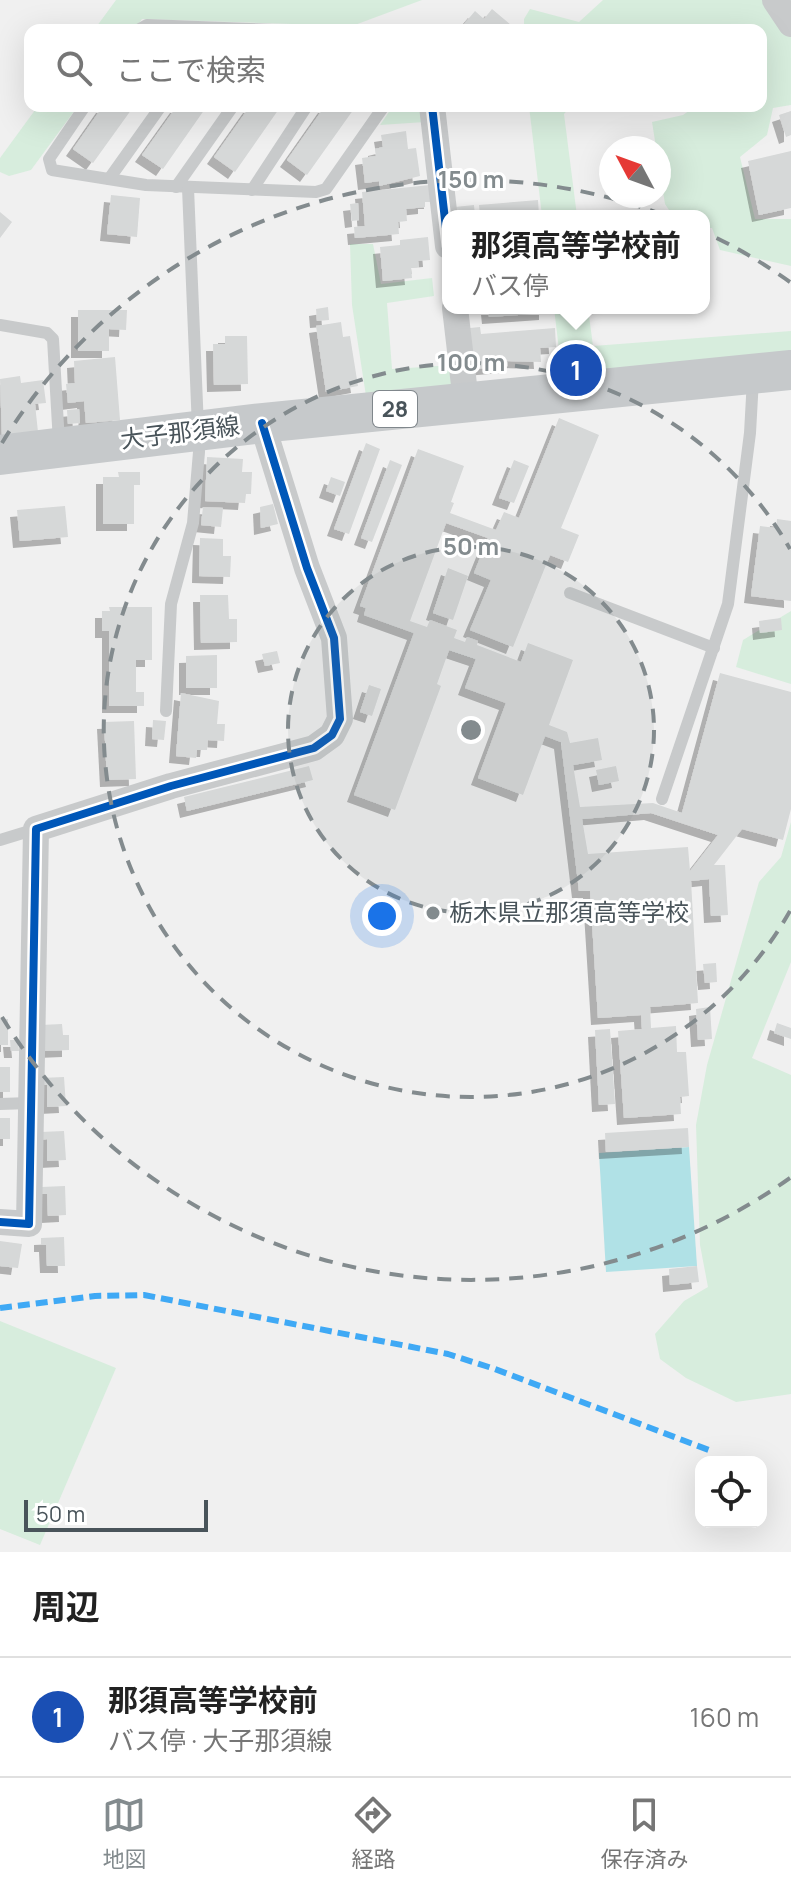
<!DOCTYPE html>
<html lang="ja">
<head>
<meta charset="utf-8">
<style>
	body { margin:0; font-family:Manrope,"Noto Sans JP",sans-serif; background:#f2f2f2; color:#222 }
	.controls { position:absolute; right:24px; bottom:24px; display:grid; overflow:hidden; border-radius:16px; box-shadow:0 8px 32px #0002 }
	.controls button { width:72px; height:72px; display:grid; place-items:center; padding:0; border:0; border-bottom:2px solid #e0e0e0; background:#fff; color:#222; font:40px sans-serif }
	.compass { position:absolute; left:599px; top:136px; width:72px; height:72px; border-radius:50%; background:#fff; box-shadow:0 8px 32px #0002; rotate:311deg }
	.scale { position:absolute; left:24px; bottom:20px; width:184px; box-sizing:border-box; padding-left:8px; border:4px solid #49545a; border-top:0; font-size:22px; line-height:28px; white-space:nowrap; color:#49545a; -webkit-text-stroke:6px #fff; paint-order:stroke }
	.you { position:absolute; left:382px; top:916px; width:28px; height:28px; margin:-20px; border:6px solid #fff; border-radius:50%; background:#1a73e8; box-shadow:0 0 0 12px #1a73e833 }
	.badge { display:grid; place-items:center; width:52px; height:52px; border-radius:50%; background:#838b8e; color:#fff; font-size:26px; font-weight:700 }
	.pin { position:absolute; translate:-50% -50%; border:4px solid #fff; box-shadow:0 2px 8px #0006 }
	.popup { position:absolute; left:442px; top:210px; width:268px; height:104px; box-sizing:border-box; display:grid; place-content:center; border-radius:16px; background:#fff; filter:drop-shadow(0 2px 6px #0005); font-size:26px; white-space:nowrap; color:#767676 }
	.popup b { font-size:30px; color:#222 }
	.popup::after { content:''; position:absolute; left:50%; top:100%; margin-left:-16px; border:16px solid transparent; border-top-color:#fff }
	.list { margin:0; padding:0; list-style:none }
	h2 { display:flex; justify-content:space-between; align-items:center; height:104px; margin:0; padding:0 32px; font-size:34px }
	h2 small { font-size:26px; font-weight:400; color:#767676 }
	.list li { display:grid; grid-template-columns:52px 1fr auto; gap:24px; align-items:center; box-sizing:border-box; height:120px; padding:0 32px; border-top:2px solid #e0e0e0 }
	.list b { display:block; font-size:30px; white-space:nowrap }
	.list p { margin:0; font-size:26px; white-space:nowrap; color:#767676 }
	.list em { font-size:26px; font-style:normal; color:#767676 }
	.icon { flex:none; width:44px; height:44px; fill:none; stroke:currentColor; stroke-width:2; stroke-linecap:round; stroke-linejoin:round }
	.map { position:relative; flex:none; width:791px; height:1552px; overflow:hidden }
	.search { position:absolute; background:#fff; box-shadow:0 8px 32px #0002; left:24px; right:24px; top:24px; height:88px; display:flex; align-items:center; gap:20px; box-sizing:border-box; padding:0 28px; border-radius:16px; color:#767676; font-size:30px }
	.sheet { height:224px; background:#fff }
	nav { display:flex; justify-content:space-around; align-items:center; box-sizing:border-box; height:112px; border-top:2px solid #e0e0e0; background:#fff; font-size:22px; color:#767676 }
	nav a { display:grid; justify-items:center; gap:4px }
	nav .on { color:#838b8e }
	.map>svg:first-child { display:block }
	.green { fill:#d7eddd }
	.water { fill:#b0e1e6 }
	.building { fill:#d6d8d8; fill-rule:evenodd; filter:url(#shadow) }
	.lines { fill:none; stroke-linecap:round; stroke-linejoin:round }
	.lane { stroke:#c8cacb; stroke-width:12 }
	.street { stroke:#c8cacb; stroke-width:26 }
	.primary { stroke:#c6c9cb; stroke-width:40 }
	.quiet { stroke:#3fa9f5; stroke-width:6; stroke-dasharray:12 6; stroke-linecap:butt }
	.cycleway-casing { stroke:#fff; stroke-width:13 }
	.cycleway { stroke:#0057b8; stroke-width:8 }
	.ring { fill:none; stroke:#838b8e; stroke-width:4; stroke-dasharray:14 10 }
	.poi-dot { fill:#838b8e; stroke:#fff; stroke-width:3 }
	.labels { text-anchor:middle; stroke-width:6; stroke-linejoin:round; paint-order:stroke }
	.shield { fill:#fff; stroke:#80878c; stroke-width:2 }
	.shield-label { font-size:22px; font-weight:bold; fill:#49545a }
	.street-label { font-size:24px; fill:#49545a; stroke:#fff }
	.poi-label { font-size:24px; fill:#49545a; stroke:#fff; text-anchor:start }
	.centre { fill:#838b8e; stroke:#fff; stroke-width:4 }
	.ring-label { font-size:24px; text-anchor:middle; font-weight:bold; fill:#838b8e; stroke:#fff; stroke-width:6; stroke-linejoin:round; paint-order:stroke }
</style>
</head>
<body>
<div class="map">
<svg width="791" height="1552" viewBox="0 0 791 1552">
	<defs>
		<filter id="shadow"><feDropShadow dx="-7" dy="7" stdDeviation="0" flood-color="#0004"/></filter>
	</defs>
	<rect width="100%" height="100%" fill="#f0f0f0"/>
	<g class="green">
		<polygon points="116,0 422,0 352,26 142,19 134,30 94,30"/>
		<polygon points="603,0 791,0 791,105 773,108 767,135 740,157 755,219 791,219 791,266 720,250 712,228 704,228 704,216 673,216 665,204 652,122 683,115 696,106 761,106 761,30 728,30 725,24 714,30 524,30 524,19 530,9 579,22"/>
		<polygon points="38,106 78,106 31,170 9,176 0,172 0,158"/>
		<polygon points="393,106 425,106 425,122 380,125"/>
		<polygon points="529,106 571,106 564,114 577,216 542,216"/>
		<polygon points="350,244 373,244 381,284 432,278 434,296 387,303 392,369 454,365 455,389 366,396 352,305"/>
		<polygon points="554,308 588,308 593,346 791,331 791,355 562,375"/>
		<polygon points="791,611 791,684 736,667 743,640"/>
		<polygon points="791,822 791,962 752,1058 791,1075 791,1394 736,1402 686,1378 660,1359 655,1334 684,1301 708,1287 700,1245 696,1125 707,1065 759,882 781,857"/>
		<polygon points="0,1321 116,1368 40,1545 0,1529"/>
	</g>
	<polygon class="water" points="689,1147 697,1266 606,1272 599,1153"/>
	<g class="building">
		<polygon points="492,9 517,30 459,30 475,11 484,19"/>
		<polygon points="103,106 134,106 93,163 73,149"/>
		<polygon points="177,106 207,106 163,169 142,155"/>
		<polygon points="250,106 281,106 235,172 214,157"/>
		<polygon points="325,106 356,106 307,175 287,160"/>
		<polygon points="791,111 791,135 786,137 779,115"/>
		<polygon points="406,131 408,149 416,148 420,176 379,186 379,181 365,183 362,158 376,156 375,149 383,147 381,135"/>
		<polygon points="791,151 791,208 759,215 748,161"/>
		<polygon points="430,185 431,202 425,202 425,207 406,209 407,221 398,222 399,234 355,238 354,227 365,226 362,192"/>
		<polygon points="111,195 140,198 137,237 107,234"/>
		<polygon points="538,200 539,216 480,216 479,205"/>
		<polygon points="358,203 359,220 352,221 350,204"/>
		<polygon points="474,205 475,216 456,216 455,207"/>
		<polygon points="0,212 12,222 0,238"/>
		<polygon points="428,237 430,260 418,261 419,267 411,268 412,278 383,281 380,247 400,245 400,240"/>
		<polygon points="328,307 329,320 317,321 316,309"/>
		<polygon points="488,308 546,308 546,313 489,317"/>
		<polygon points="78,310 127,310 126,330 109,329 109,351 78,351"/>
		<polygon points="341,322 343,337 350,336 358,386 326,392 316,326"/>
		<polygon points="480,327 481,334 555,328 556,347 540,348 541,362 507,361 508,366 473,369 470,328"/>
		<polygon points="225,336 247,336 248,384 214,385 213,344 225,344"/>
		<polygon points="115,357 120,420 86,423 84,401 68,403 66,384 75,383 74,361"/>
		<polygon points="20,376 21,383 43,380 46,403 35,404 38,432 2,437 0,379"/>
		<polygon points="79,409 80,423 68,424 67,410"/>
		<path d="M559,418L599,435L561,528L579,535L568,562L550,555L513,647L470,630L491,580L474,573L488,538L446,523L410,621L427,627L430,620L457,630L454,638L465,642L467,637L478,641L477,645L521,662L528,643L573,660L549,725L567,732L570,743L598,738L602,760L573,765L580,807L653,803L682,813L720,673L791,692V809L783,840L742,829L714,865H725L728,915L711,916L709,879L691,881L698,1003L650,1007L651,1028L676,1026L677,1052H686L689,1096L680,1097L681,1114L624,1118L618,1031L642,1029L641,1015L598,1018L590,891H579L561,742L545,736L523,795L478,778L506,703L465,688L476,659L449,650L437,684L441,686L395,810L354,795L414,633L364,615L366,608L360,606L418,449L464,466L451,502L454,503L450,513L496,530L504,512L519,518ZM651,813L718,835L690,871L688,847L588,854L582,819Z"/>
		<polygon points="366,443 380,449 349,534 334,529"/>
		<polygon points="207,457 243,459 242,472 252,472 251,494 246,494 245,503 205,501"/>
		<polygon points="390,460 402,465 372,542 361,538"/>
		<polygon points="514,460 529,466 514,503 499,498"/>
		<polygon points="118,472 140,472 140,485 134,485 134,524 103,524 103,477 119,477"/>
		<polygon points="331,477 345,482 340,496 326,491"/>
		<polygon points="273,504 278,524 261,528 260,507"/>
		<polygon points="65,506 68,537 20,541 17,510"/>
		<polygon points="203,507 223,508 221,527 201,525"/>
		<polygon points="777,519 791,521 791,601 751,596 760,526 776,528"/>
		<polygon points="200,538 223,539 223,556 231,556 230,577 199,576"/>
		<polygon points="448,568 468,576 453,620 433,613"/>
		<polygon points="200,595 228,595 229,619 237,619 237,642 201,643"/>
		<polygon points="109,607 152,607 152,660 136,660 136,692 144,692 144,706 109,706 109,631 102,631 102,611 110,611"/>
		<polygon points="781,618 782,630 760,633 759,621"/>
		<polygon points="277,651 280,663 265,666 262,654"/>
		<polygon points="217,655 217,688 186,688 186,656"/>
		<polygon points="369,685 381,689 372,716 360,712"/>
		<polygon points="181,693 219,701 217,724 225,724 224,741 208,740 207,750 197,750 196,758 176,756"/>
		<polygon points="153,720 166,721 164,740 152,739"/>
		<polygon points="134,721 136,779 107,780 104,722"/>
		<polygon points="309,766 313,780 187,811 184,797"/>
		<polygon points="616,766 619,781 599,785 596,770"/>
		<polygon points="716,963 717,982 705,983 703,964"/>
		<polygon points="710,1007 712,1039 698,1040 696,1009"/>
		<rect x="0" y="1019" width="8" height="26"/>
		<polygon points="777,1023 791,1028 791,1039 774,1033"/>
		<polygon points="62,1024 63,1035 69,1035 69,1050 45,1051 41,1025"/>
		<polygon points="610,1029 615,1104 599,1105 595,1030"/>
		<polygon points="10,1040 18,1040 19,1051 11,1051"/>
		<rect x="0" y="1067" width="10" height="25"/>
		<polygon points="64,1077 66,1106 47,1107 47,1085 42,1085 41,1078"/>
		<rect x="0" y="1118" width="10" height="21"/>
		<polygon points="688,1128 689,1147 606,1152 605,1133"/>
		<polygon points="64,1131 66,1160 47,1161 47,1139 41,1140 41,1132"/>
		<polygon points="65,1186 66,1215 48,1216 47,1194 42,1194 41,1187"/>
		<polygon points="64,1237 65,1266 47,1266 46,1245 41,1245 41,1238"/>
		<polygon points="0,1241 22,1244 18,1268 0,1266"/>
		<polygon points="697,1266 699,1282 670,1285 669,1269"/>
	</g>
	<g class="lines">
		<g class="lane">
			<polyline points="138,30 147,25 272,30"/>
			<polyline points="85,106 49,159 52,170 146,185 316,192 326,189 384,106"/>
			<polyline points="109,179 161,106"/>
			<polyline points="176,187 233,106"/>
			<polyline points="252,190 307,106"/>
			<polyline points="0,325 47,333 53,339 59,443"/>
			<polyline points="570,593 714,648"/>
			<polyline points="166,711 171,604 193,523 199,452 188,188"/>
			<polyline points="662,799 728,604 750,433 753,379"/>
			<polyline points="0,840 36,829"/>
			<polyline points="0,1104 30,1103"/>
		</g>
		<g class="street">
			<polyline points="775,0 791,24"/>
			<polyline points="432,106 448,246"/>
			<polyline points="455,308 466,402"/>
			<polyline points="0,1222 29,1224 36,829 171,786 314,748 332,735 340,719 334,638 307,568 262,423"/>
		</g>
		<polyline class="primary" points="0,455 262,423 791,370"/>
		<polyline class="quiet" points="0,1308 95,1296 144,1295 448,1354 495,1369 714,1452"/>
		<g class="cycleway-casing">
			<g id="cycleway">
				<polyline points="432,106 448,246"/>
				<polyline points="0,1222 29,1224 36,829 171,786 314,748 332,735 340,719 334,638 307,568 262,423"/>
			</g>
		</g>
		<use href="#cycleway" class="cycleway"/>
	</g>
	<circle cx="471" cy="730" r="183" fill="#838b8e" fill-opacity=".12"/>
	<g class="ring">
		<circle cx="471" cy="730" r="183"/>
		<path d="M790 911A367 367 0 1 1 790 549"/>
		<path d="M790 1178A550 550 0 0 1 2 1017M2 443A550 550 0 0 1 790 282"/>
	</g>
	<circle class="poi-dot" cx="433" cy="913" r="8"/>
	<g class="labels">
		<rect class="shield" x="373" y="391" width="44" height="36" rx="6"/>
		<g class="shield-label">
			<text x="395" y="417">28</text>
		</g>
		<g class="street-label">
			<text transform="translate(180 433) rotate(-7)" y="8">大子那須線</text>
		</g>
		<g class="poi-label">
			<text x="449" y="921">栃木県立那須高等学校</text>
		</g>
	</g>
	<circle cx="471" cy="730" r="12" class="centre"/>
	<g class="ring-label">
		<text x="471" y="188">150 m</text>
		<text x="471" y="371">100 m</text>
		<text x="471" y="555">50 m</text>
	</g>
</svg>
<div class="controls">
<button><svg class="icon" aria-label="locate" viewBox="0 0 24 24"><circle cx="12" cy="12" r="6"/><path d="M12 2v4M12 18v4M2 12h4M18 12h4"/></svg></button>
</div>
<svg class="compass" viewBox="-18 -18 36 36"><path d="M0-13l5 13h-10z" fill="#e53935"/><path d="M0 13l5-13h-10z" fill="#767676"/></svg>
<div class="scale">50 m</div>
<div class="you"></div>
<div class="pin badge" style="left:576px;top:370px;background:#1a4fb4">1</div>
<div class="popup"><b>那須高等学校前</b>バス停</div>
<div class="search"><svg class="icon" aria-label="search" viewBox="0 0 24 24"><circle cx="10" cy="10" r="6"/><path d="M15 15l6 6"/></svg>ここで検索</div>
</div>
<section class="sheet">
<h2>周辺<small></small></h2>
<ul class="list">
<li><span class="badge" style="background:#1a4fb4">1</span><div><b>那須高等学校前</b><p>バス停 · 大子那須線</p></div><em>160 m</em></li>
</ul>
</section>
<nav>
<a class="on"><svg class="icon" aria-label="map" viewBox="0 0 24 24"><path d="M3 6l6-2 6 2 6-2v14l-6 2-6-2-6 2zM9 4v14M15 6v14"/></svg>地図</a>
<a><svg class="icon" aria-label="directions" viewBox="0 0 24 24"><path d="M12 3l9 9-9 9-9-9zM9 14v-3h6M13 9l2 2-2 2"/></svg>経路</a>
<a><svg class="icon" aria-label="saved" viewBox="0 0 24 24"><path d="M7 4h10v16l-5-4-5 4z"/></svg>保存済み</a>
</nav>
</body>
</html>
